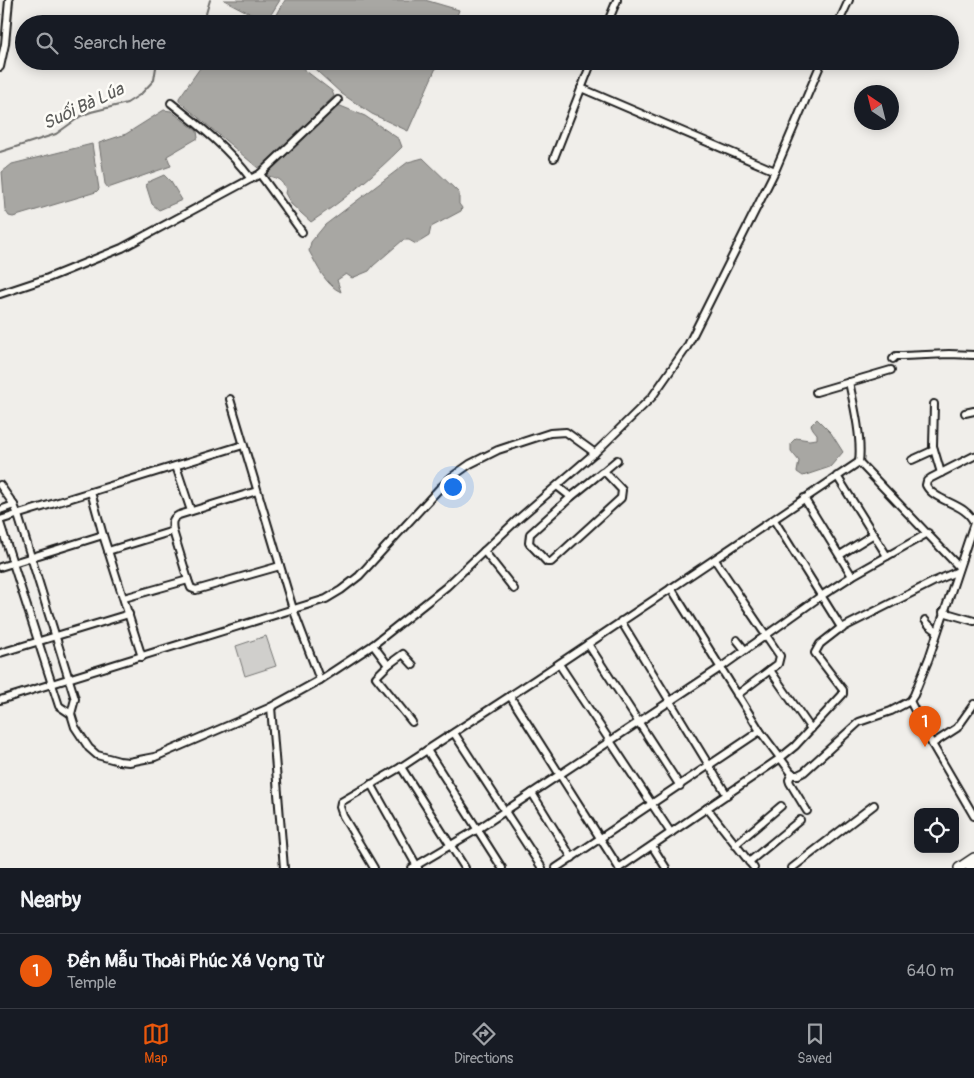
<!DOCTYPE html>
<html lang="en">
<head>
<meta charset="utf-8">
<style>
	body { margin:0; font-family:Pangolin,sans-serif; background:#20242c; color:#f1f3f6 }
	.controls { position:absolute; right:15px; bottom:15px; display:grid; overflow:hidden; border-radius:10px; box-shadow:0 2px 12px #0003 }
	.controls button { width:45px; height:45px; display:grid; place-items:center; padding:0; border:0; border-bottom:1px solid #363941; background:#171b24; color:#f1f3f6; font:25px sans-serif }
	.compass { position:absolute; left:854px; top:85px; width:45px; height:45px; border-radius:50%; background:#171b24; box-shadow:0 2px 12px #0003; rotate:325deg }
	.you { position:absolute; left:452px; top:486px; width:18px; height:18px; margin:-12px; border:4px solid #fff; border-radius:50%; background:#1a73e8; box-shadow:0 0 0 8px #1a73e833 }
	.badge { display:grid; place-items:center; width:32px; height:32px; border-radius:50%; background:#ea580c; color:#fff; font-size:16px; font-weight:700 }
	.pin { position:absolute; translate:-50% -41px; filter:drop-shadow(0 1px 2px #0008) }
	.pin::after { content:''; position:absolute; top:26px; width:18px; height:15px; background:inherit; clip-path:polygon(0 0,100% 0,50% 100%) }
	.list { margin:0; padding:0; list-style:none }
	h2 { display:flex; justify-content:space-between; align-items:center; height:65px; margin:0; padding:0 20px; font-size:21px }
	h2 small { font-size:16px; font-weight:400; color:#9ea1a6 }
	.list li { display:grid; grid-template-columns:32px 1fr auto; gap:15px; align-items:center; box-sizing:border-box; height:75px; padding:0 20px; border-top:1px solid #363941 }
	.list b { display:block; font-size:19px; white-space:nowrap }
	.list p { margin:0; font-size:16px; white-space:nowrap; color:#9ea1a6 }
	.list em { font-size:16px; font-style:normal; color:#9ea1a6 }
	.icon { flex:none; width:28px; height:28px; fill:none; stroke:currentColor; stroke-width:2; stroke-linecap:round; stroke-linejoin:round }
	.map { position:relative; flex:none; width:974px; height:868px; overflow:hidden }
	.search { position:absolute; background:#171b24; box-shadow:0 2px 12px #0003; left:15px; right:15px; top:15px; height:55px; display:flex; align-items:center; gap:12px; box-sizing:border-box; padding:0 18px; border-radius:28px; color:#9ea1a6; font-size:19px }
	.sheet { height:140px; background:#171b24 }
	nav { display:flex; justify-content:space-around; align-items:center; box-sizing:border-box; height:70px; border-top:1px solid #363941; background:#171b24; font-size:14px; color:#9ea1a6 }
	nav a { display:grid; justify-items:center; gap:2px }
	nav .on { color:#ea580c }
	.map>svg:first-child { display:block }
	.green { fill:#d0cfcc; stroke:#767674 }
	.water { fill:#a8a7a3; stroke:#706f6d }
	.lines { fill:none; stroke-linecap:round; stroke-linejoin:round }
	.stream { stroke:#706f6d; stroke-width:2 }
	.minor-casing { stroke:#1c1c1c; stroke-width:10 }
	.major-casing { stroke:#1c1c1c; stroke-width:12 }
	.highway-casing { stroke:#1c1c1c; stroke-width:14 }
	.minor { stroke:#fdfcf7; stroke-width:6 }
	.major { stroke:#fdfcf7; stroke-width:9 }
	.highway { stroke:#fdfcf7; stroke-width:10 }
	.labels { text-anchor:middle; stroke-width:5; stroke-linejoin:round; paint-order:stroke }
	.water-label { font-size:18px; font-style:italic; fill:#5b5b59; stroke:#fdfcf7 }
</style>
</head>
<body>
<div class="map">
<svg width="974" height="868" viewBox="0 0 974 868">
	<rect width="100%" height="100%" fill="#f0eeea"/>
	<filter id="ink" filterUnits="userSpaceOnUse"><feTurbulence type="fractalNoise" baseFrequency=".02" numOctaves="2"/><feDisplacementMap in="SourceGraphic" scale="10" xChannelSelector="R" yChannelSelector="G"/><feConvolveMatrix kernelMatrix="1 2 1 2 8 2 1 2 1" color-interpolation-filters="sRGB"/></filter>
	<g filter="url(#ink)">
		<polygon class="green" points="266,636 276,666 245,676 236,646"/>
		<g class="water">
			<polygon points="224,0 280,0 270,16 260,24 253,15"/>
			<polygon points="285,0 425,0 459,10 454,24 272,24"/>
			<polygon points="205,61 293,61 332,91 334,96 266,164 258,168 179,101 179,98"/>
			<polygon points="306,61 439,61 408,131 372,114 342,94"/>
			<path d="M338,105L365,116L399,139L402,147C374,175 344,200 311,222L291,204L285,193L286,189C281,180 278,178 268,176L267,173Z"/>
			<polygon points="164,110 171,111 197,131 198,138 167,156 171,166 108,188 105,184 99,143 126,134"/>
			<polygon points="92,144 99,189 96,192 13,217 9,216 5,210 2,172 12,164"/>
			<path d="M423,158L459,193V204L462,208L461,211L431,227L429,236L416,244L409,240H403L373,266L369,271L352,278L346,274L337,280L341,292C325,285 317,265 309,251L311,242L325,225L408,162Z"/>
			<polygon points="164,175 171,182 182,200 159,210 152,204 146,185 148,182"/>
			<polygon points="817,419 831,433 843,452 830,467 803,476 797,472 799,461 791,451 791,443 796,438 809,440 817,439 817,434 813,429 811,425"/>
		</g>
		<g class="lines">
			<g class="stream">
				<polyline points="203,24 210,0"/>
				<polyline points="0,152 56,134 81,116 91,112 127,103 141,94 154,80 157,61"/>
			</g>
			<g class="minor-casing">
				<g id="minor">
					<polyline points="607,24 617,0"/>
					<polyline points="838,24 849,0"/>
					<polyline points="0,67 5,44 9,0"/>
					<polyline points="581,88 775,171"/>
					<path d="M171,103C200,126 229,149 251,179"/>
					<polyline points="554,158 592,61"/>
					<polyline points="260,174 338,100"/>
					<polyline points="0,294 48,278 122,248 260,174 302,232"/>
					<polyline points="893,359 896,356 903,356 949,354 974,355"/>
					<path d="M849,382C854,405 862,439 859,462L958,566"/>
					<polyline points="816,392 891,370"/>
					<polyline points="230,399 293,609 320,680"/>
					<polyline points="934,404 933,446 941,473"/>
					<polyline points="965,413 974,411"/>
					<polyline points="912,460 934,450"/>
					<polyline points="176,466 191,511"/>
					<polyline points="604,471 617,460"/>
					<polygon points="602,472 605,472 622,490 621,498 551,562 547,562 529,543 530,534 571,497"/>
					<polyline points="837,476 887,556"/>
					<polyline points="0,485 14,505 18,515 75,699 71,714 75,727 89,748 97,755 119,761 129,762 155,757 271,707 320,680 373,645 446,587 517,520 598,450 652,397 687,347 775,171 822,61"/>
					<polyline points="557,486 571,497"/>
					<polyline points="91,492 103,535 142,657"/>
					<polyline points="804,498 852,576"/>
					<polyline points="0,510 14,505"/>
					<polyline points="0,520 243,445"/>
					<polyline points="774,520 842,629"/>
					<polyline points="0,523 59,706 71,714"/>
					<polyline points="173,531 188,580"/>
					<path d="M108,551L173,531C172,523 171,519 179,515L257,491"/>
					<polyline points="484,551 514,589"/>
					<polyline points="840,555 874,534"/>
					<polyline points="715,560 780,656 778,664 770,670 811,729"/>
					<polyline points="0,567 103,535"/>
					<path d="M671,588L760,731L790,771L794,775H798L804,772L859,722L891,711L910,701L914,695L929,658L974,523C967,503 934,502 926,485L927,481L931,478L974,456"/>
					<polyline points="124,598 188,580 191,588 196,590 280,566"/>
					<polyline points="943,612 974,621"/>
					<polyline points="925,620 929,625 937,631"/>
					<polyline points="621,621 727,795"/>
					<polyline points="737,640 745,650"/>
					<polyline points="588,644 680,786"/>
					<polyline points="373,645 388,665"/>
					<polyline points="0,653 129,614"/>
					<polyline points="559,664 671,833"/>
					<polyline points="737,695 770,670"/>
					<polyline points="510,696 619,868"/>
					<polyline points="0,700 326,599 341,590 359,576 439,489 453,476 470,464 498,450 550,433 566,432 595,453"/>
					<polyline points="910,701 932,744 974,816"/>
					<polyline points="271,707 284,868"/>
					<polyline points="412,722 376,677 388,665 403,654 413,665"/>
					<polyline points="454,733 542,868"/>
					<polyline points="932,744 957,728 974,704"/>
					<polyline points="427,750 502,868"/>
					<polyline points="401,767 465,868"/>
					<polyline points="792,773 789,780 790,783 807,811"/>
					<polyline points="371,784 418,868"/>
					<polyline points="532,793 572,858"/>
					<polyline points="707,808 754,868"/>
					<polyline points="735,845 781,806"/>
					<polyline points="652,846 666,868"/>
					<polyline points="749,862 800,820"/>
					<polyline points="374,868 343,816 340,807 341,802 401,767 536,679 859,462"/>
					<polyline points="412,868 478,829 532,793 720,668 821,596 852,576 928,533"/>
					<polyline points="556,868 760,731"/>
					<polyline points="619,868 779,759 795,746 843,694 843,690 815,653 820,644 838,630 935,581 956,572"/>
					<polyline points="792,868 874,805"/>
				</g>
			</g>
			<g class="major-casing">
				<polyline id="major" points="959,868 974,858"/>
			</g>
			<g class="highway-casing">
				<polyline id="highway" points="971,868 974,866"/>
			</g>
			<use href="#minor" class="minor"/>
			<use href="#major" class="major"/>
			<use href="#highway" class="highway"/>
		</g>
	</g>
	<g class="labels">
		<g class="water-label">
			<text transform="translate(83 106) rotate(-25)" y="6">Suối Bà Lúa</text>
		</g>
	</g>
</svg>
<div class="controls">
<button><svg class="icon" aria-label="locate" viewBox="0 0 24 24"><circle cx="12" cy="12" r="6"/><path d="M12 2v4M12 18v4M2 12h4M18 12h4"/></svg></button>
</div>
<svg class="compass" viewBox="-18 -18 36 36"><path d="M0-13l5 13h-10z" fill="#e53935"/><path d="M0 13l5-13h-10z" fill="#9ea1a6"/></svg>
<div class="you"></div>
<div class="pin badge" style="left:925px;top:747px">1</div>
<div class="search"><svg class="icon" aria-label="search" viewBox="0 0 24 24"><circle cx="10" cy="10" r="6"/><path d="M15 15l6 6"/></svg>Search here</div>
</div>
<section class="sheet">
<h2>Nearby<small></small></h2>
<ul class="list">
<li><span class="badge">1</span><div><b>Đền Mẫu Thoải Phúc Xá Vọng Từ</b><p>Temple</p></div><em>640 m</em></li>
</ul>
</section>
<nav>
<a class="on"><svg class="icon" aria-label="map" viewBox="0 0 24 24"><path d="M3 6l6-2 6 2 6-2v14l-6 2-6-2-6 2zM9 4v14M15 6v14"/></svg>Map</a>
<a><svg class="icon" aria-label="directions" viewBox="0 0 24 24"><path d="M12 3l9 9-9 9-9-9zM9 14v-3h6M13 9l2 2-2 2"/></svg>Directions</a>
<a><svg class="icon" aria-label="saved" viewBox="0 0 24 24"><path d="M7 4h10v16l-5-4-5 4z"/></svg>Saved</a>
</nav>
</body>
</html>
